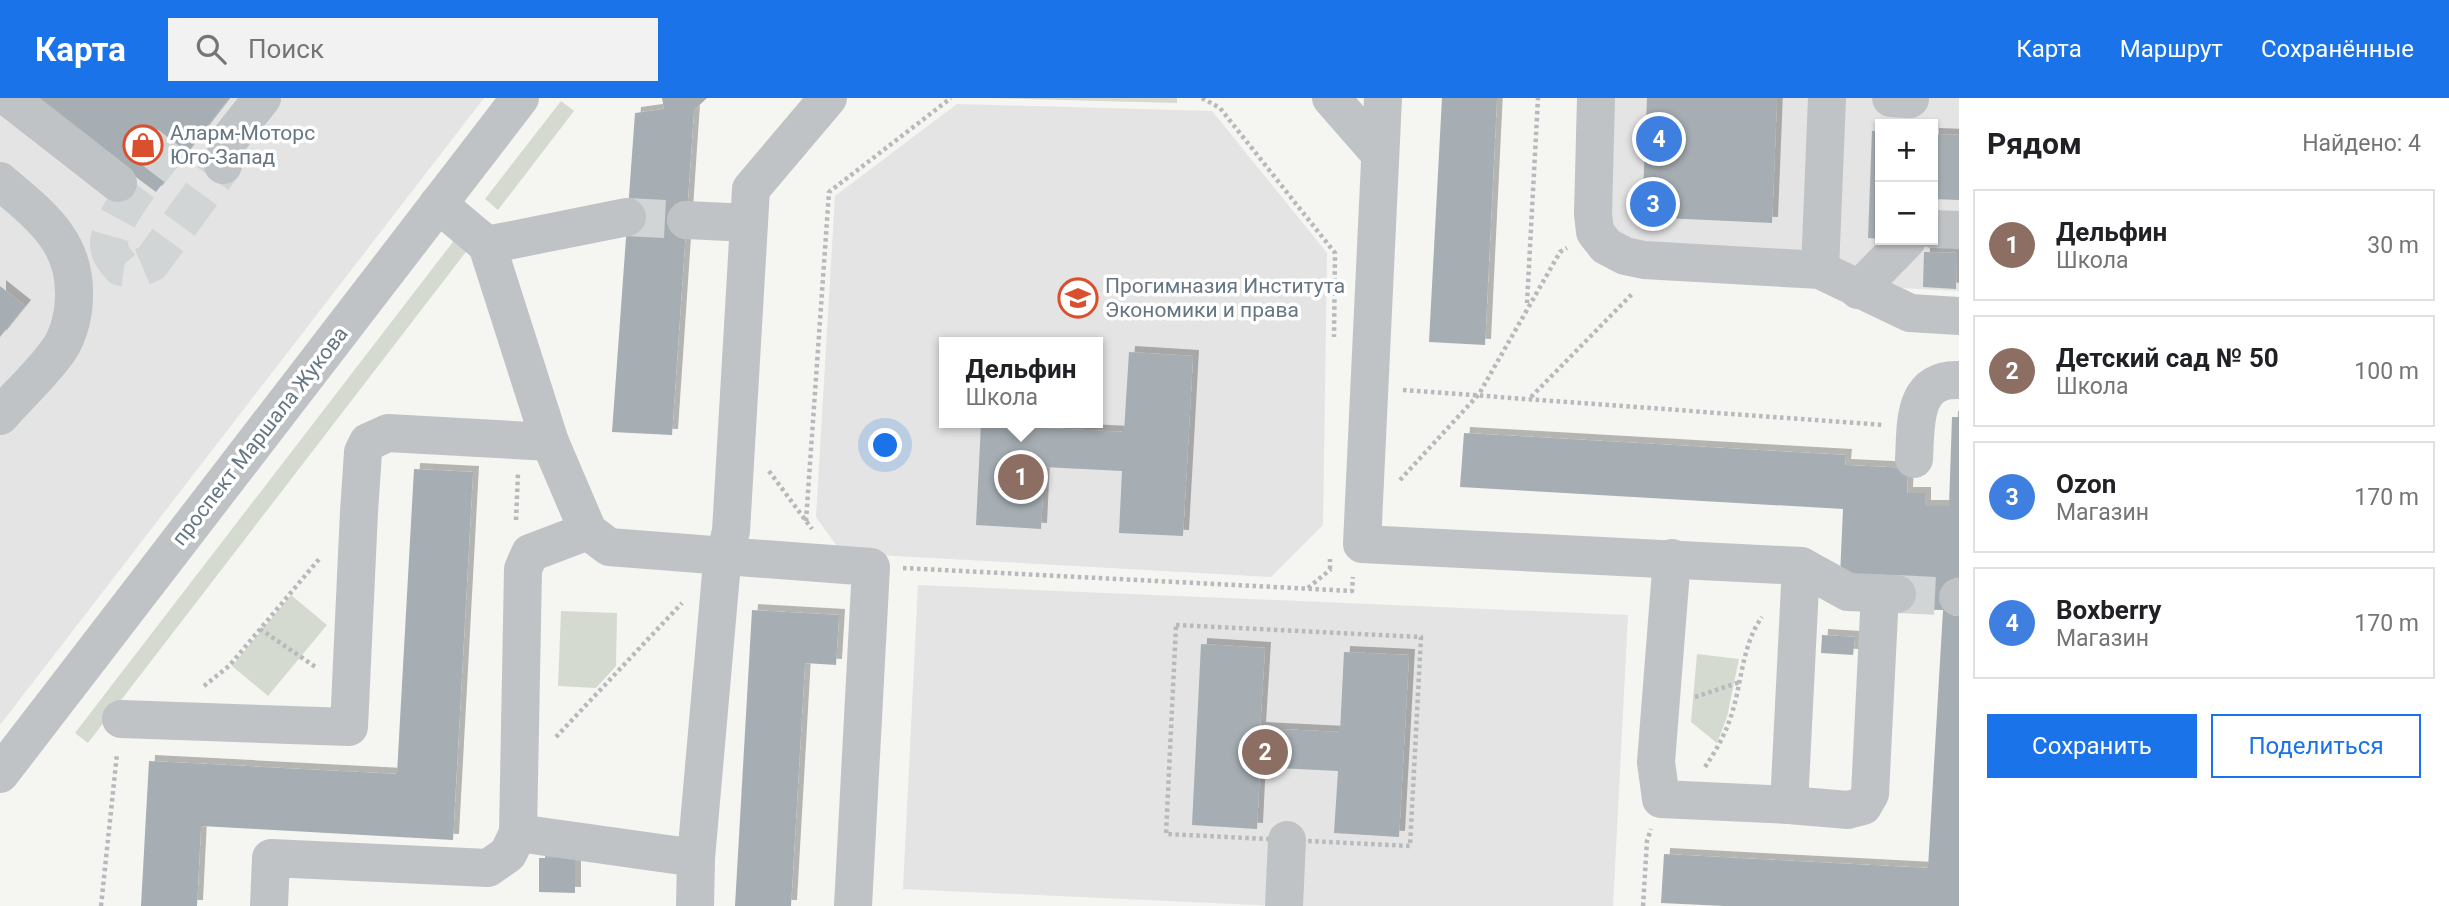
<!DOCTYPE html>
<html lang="ru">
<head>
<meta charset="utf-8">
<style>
	body { margin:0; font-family:Roboto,sans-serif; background:#f2f2f2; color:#202124 }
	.controls { position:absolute; right:21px; top:21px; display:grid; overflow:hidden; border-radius:0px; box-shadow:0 2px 5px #0004 }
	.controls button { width:63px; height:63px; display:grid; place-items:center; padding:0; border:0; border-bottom:2px solid #e0e0e0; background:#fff; color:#202124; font:35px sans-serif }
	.you { position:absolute; left:886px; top:348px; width:24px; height:24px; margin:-18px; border:5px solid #fff; border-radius:50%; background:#1a73e8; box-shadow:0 0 0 10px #1a73e833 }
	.badge { display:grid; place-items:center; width:46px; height:46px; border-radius:50%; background:#1a73e8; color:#fff; font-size:23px; font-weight:700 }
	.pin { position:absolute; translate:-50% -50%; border:4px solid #fff; box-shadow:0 2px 7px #0006 }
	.popup { position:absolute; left:939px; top:239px; width:164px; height:91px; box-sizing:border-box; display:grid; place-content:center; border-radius:0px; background:#fff; filter:drop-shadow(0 2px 5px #0005); font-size:23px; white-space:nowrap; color:#757577 }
	.popup b { font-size:26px; color:#202124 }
	.popup::after { content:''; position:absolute; left:50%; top:100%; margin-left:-14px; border:14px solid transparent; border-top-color:#fff }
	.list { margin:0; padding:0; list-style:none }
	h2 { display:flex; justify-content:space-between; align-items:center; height:91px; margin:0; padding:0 28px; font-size:30px }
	h2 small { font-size:23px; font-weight:400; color:#757577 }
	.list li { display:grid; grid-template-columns:46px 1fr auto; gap:21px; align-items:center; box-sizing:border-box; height:112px; margin:0 14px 14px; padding:0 14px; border:2px solid #e0e0e0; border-radius:0px }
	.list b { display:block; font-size:26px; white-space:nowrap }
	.list p { margin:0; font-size:23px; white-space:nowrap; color:#757577 }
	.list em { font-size:23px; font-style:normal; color:#757577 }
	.actions { display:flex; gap:14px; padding:21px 28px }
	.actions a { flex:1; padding:16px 0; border:2px solid #1a73e8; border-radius:0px; text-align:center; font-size:24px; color:#1a73e8 }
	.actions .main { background:#1a73e8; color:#fff }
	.icon { flex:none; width:38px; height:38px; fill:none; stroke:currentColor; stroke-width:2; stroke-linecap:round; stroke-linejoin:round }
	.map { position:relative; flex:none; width:1959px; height:808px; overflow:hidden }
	header { display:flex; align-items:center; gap:42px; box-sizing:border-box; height:98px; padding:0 35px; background:#1a73e8; color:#fff }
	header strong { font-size:33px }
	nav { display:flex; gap:38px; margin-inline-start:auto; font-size:24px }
	.search { width:490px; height:63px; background:#f2f2f2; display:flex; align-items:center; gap:18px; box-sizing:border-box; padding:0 24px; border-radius:0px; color:#757577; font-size:26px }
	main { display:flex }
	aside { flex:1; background:#fff }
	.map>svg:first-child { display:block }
	.built { fill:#e3e4e3; fill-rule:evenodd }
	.green { fill:#d5dad1 }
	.building { fill:#a6aeb3; filter:url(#shadow) }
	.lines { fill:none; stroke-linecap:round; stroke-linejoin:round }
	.minor-tunnel { stroke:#d1d5d6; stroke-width:38; stroke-dasharray:38 19; stroke-linecap:butt }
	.path { stroke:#b7babc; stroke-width:4.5; stroke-dasharray:3.5 3.5; stroke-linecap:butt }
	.minor { stroke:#bfc3c6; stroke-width:38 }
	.labels { text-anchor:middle; stroke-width:7; stroke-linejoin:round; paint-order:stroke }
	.poi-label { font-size:21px; fill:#667682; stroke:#fff; text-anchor:start }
	.street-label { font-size:21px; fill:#667682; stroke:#fff }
</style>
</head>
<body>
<header>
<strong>Карта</strong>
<div class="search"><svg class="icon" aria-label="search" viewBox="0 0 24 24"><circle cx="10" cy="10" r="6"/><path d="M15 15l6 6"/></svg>Поиск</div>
<nav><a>Карта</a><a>Маршрут</a><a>Сохранённые</a></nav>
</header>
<main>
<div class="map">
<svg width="1959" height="808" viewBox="0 0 1959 808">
	<defs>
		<filter id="shadow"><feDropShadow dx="6" dy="-6" stdDeviation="0" flood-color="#0004"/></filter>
	</defs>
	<rect width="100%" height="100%" fill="#f5f5f2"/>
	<g class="built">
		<polygon points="0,0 484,0 0,627"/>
		<path d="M1609,0H1959V193L1648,177L1603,114ZM1880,26H1933V142H1880Z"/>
		<path d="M957,6L1212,13L1327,155L1323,427L1271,479L842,455L816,419L835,98ZM944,244H1098V325H944Z"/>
		<polygon points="918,487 1628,517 1613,808 1280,808 903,791"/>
	</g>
	<g class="green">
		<polygon points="993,0 1177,0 1177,5"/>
		<polygon points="561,3 574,13 498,112 485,101"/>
		<polygon points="459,136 472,146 88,645 75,635"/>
		<polygon points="291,497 327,527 268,598 232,568"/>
		<polygon points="561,513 617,515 616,568 596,590 558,588"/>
		<polygon points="1697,556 1739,561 1727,619 1717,645 1691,624"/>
	</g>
	<g class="building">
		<polygon points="30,0 229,0 156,94"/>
		<polygon points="662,0 707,0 694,12 672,337 612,334 635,15 664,11"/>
		<polygon points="1442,0 1497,0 1485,247 1429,244"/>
		<polygon points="1647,0 1777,0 1772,125 1642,119"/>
		<polygon points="1872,33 1880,33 1880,141 1868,140"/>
		<polygon points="1933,36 1959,37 1959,102 1933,101"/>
		<polygon points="1924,154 1957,155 1956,191 1923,189"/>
		<polygon points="0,188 25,208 0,239"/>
		<polygon points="1129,254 1193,258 1183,438 1119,435 1122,373 1044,369 1041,431 976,427 981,325 1045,325 1044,330 1124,334"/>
		<polygon points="1952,319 1959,319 1959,808 1725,808 1661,805 1664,756 1928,770 1943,512 1896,511 1840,478 1843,411 1460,389 1464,335 1846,357 1845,367 1908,370 1907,395 1925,395 1925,408 1949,408"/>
		<polygon points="414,371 473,374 453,742 201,728 197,808 141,808 149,663 397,676"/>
		<polygon points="752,512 839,517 836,567 805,565 791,808 735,808"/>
		<polygon points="1822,537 1855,539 1853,557 1821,555"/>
		<polygon points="1201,546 1265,550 1260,630 1340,634 1344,554 1409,557 1399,739 1334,735 1338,673 1260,669 1257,731 1192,727"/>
		<polygon points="539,760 575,760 575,795 539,794"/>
	</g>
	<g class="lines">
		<g class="minor-tunnel">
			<path d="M173,43C158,63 109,122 109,145C109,155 114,161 121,169L137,171L151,165L223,67"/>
			<polyline points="627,119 686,122"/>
			<polyline points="1897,496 1958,499"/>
		</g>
		<g class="path">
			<polyline points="1202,0 1220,10 1335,155 1334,239"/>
			<polyline points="1527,205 1538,0"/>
			<polyline points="1403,292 1883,327"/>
			<polyline points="1531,299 1633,195"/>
			<polyline points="769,373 812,431"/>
			<polyline points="1400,382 1479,296 1560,154 1567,150"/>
			<polyline points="516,422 518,375"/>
			<polyline points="806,423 829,94 951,0"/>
			<polyline points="903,470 1352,493 1353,479"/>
			<polyline points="1330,471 1330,461"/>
			<polyline points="1308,490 1331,471"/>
			<polygon points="1176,527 1421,539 1410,748 1166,736"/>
			<polyline points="260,531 317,570"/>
			<polyline points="204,588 229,568 320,460"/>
			<polyline points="1695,599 1740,584"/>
			<polyline points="556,639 682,505"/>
			<path d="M1705,669C1715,654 1724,639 1730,621C1742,588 1741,548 1762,519"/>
			<polyline points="101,808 117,656"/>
			<polyline points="1643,808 1647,743 1651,731"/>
		</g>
		<g class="minor">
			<polyline points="9,0 118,85"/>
			<polyline points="828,0 751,91 731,433 725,458 871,469 853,808"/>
			<polyline points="1331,0 1380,56"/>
			<polyline points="1383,0 1362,446 1801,468 1848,494 1897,496"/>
			<polyline points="1596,0 1593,116 1595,134 1606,148 1625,158 1644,162 1820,172 1910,215 1959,218"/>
			<polyline points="1891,0 1910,1"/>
			<polyline points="223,67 229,42 262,0"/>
			<path d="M0,83C39,117 76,142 74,199C74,215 69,236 60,250C44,274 19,296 0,318"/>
			<polyline points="438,106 487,147 627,119"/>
			<polyline points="686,122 749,125"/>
			<polyline points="1933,131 1959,132"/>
			<polyline points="487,147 550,344 588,433 609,449 725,458 721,476 696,760 695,808"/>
			<polyline points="1820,172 1827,0"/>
			<polyline points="1858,192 1907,142"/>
			<path d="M1914,361C1916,326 1912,280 1959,282"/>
			<polyline points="1672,460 1656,664 1661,701 1789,707 1801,468"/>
			<polyline points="1958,499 1959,499"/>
			<polyline points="121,621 349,629 359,414 363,354 368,344 388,335 550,344"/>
			<polyline points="0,676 520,0"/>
			<polyline points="1789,707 1848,712 1863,708 1870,696 1880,495"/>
			<polyline points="518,735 696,760"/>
			<polyline points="269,808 271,760 488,770 508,756 518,735 523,471 530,455 588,433"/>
			<polyline points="1284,808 1287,742"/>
		</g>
	</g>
	<defs>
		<g id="shop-ring" transform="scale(2.0125)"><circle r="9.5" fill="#fff" stroke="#da4f2e" stroke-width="1.5"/><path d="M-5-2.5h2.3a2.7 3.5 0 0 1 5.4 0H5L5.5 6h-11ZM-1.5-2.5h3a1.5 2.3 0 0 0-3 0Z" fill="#da4f2e"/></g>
		<g id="school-ring" transform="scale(2.0125)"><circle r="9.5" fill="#fff" stroke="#da4f2e" stroke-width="1.5"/><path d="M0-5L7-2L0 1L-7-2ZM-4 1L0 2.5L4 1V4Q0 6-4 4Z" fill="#da4f2e"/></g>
	</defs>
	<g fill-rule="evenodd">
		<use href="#shop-ring" x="143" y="47"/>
		<use href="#school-ring" x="1078" y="200"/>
	</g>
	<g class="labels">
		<g class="poi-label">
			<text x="170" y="42">Аларм-Моторс<tspan x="170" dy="24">Юго-Запад</tspan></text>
			<text x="1105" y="195">Прогимназия Института<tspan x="1105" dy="24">Экономики и права</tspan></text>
		</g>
		<g class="street-label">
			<text transform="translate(260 338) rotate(-52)" y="7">проспект Маршала Жукова</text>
		</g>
	</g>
</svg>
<div class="controls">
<button>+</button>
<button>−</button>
</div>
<div class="you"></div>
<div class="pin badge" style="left:1021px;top:379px;background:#8d6e63">1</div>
<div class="popup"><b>Дельфин</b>Школа</div>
<div class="pin badge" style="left:1265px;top:654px;background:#8d6e63">2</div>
<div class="pin badge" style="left:1653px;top:106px;background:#3f7fe0">3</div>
<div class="pin badge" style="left:1659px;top:41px;background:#3f7fe0">4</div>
</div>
<aside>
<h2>Рядом<small>Найдено: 4</small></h2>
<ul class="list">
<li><span class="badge" style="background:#8d6e63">1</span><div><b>Дельфин</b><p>Школа</p></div><em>30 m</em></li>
<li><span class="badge" style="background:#8d6e63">2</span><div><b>Детский сад № 50</b><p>Школа</p></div><em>100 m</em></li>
<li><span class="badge" style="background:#3f7fe0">3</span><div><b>Ozon</b><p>Магазин</p></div><em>170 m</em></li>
<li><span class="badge" style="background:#3f7fe0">4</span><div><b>Boxberry</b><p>Магазин</p></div><em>170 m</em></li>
</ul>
<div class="actions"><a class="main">Сохранить</a><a>Поделиться</a></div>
</aside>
</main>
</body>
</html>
